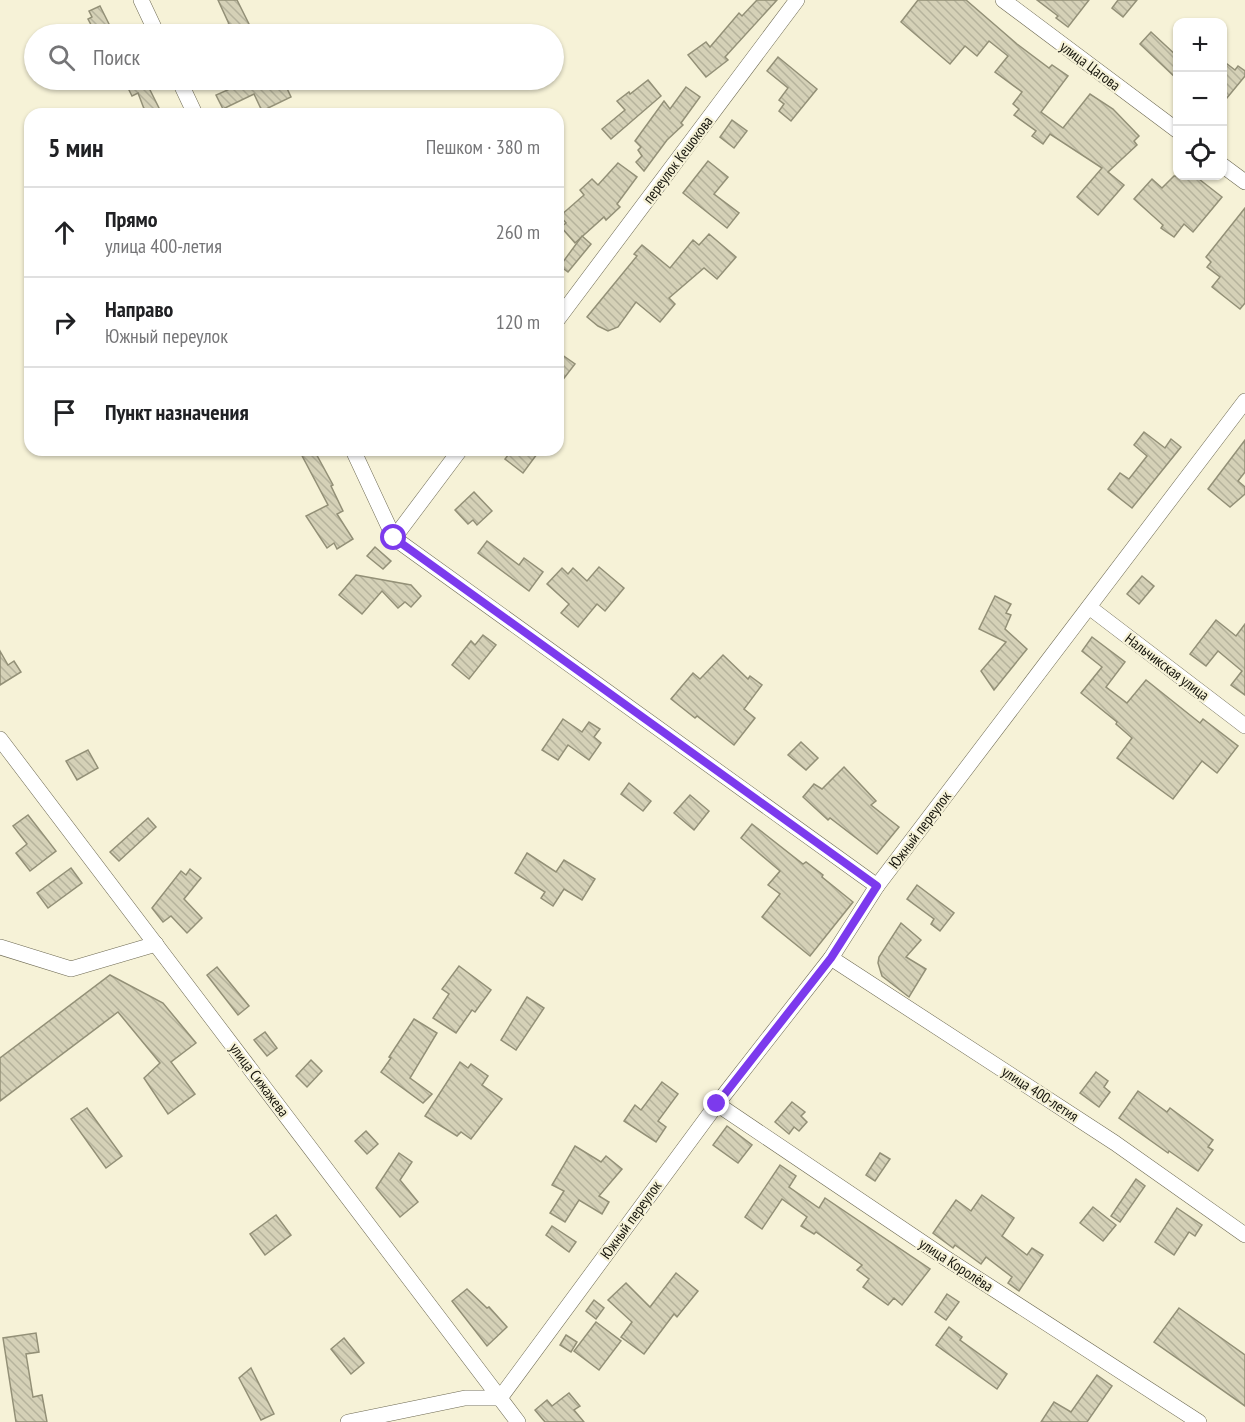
<!DOCTYPE html>
<html lang="ru">
<head>
<meta charset="utf-8">
<style>
	body { margin:0; font-family:"PT Sans Narrow",sans-serif; background:#f6f6f6; color:#202124 }
	.controls { position:absolute; right:18px; top:18px; display:grid; overflow:hidden; border-radius:12px; box-shadow:0 2px 4px #0004 }
	.controls button { width:54px; height:54px; display:grid; place-items:center; padding:0; border:0; border-bottom:2px solid #e0e0e0; background:#fff; color:#202124; font:30px sans-serif }
	.stop { position:absolute; width:18px; height:18px; margin:-14px; border:4px solid #7c3aed; border-radius:50%; background:#fff }
	.stop.end { background:#7c3aed; border-color:#fff; box-shadow:0 2px 6px #0008 }
	.list { margin:0; padding:0; list-style:none }
	h2 { display:flex; justify-content:space-between; align-items:center; height:78px; margin:0; padding:0 24px; font-size:26px }
	h2 small { font-size:20px; font-weight:400; color:#757577 }
	.list li { display:grid; grid-template-columns:39px 1fr auto; gap:18px; align-items:center; box-sizing:border-box; height:90px; padding:0 24px; border-top:2px solid #e0e0e0 }
	.list b { display:block; font-size:22px; white-space:nowrap }
	.list p { margin:0; font-size:20px; white-space:nowrap; color:#757577 }
	.list em { font-size:20px; font-style:normal; color:#757577 }
	.icon { flex:none; width:33px; height:33px; fill:none; stroke:currentColor; stroke-width:2; stroke-linecap:round; stroke-linejoin:round }
	.map { position:relative; flex:none; width:1245px; height:1422px; overflow:hidden }
	.search { position:absolute; background:#fff; box-shadow:0 2px 4px #0004; left:24px; top:24px; width:540px; height:66px; display:flex; align-items:center; gap:15px; box-sizing:border-box; padding:0 21px; border-radius:33px; color:#757577; font-size:22px }
	.panel { position:absolute; background:#fff; box-shadow:0 2px 4px #0004; left:24px; top:108px; width:540px; height:348px; border-radius:18px }
	.map>svg:first-child { display:block }
	.building { fill:url(#building-back-hatch); stroke:#939077; stroke-width:1.5 }
	.lines { fill:none; stroke-linecap:round; stroke-linejoin:round }
	.street-casing { stroke:#6e6a53; stroke-width:16 }
	.street { stroke:#fff; stroke-width:15 }
	.route { stroke:#7c3aed; stroke-width:8 }
	.labels { text-anchor:middle; stroke-width:4.5; stroke-linejoin:round; paint-order:stroke }
	.street-label { font-size:15px; fill:#16150c; stroke:#f6f2d7 }
</style>
</head>
<body>
<div class="map">
<svg width="1245" height="1422" viewBox="0 0 1245 1422">
	<defs>
		<pattern id="building-back-hatch" width="6" height="6" patternUnits="userSpaceOnUse" patternTransform="scale(1.5)"><rect width="6" height="6" fill="#d5d1b7"/><path d="M-1 5l2 2M0 0l6 6M5-1l2 2" fill="none" stroke="#b6b39c"/></pattern>
	</defs>
	<rect width="100%" height="100%" fill="#f6f2d7"/>
	<g class="building">
		<polygon points="218,0 237,0 254,34 207,34 229,24"/>
		<polygon points="757,0 777,0 725,57 728,60 706,77 688,55 706,42 710,47 739,13 742,16"/>
		<polygon points="918,0 966,0 1017,44 1049,68 1052,65 1068,76 1041,112 1063,128 1090,94 1113,109 1139,136 1134,141 1137,145 1108,172 1124,185 1098,215 1077,197 1102,168 1050,134 1043,144 1032,136 1036,131 1014,115 1019,109 1013,104 1022,92 995,72 1008,56 989,41 977,56 965,46 950,64 901,22"/>
		<polygon points="1037,0 1089,0 1068,27 1056,18 1058,16"/>
		<polygon points="1118,0 1137,0 1123,17 1112,8"/>
		<polygon points="100,6 114,34 96,34 88,19 92,17 89,11"/>
		<polygon points="1151,32 1178,57 1178,80 1140,44"/>
		<polygon points="778,57 817,89 791,121 779,111 784,104 779,100 788,88 767,71"/>
		<polygon points="1222,60 1235,70 1238,66 1245,71 1245,76 1222,104"/>
		<polygon points="124,80 145,80 162,114 146,114 138,93 132,96"/>
		<polygon points="250,80 283,80 291,97 262,111 254,94 223,109 216,95"/>
		<polygon points="648,80 661,96 611,139 602,129 625,110 617,101 629,92 630,94"/>
		<polygon points="686,87 700,97 681,123 683,125 667,140 644,171 636,162 642,156 638,150 641,147 635,141 664,101 670,109"/>
		<polygon points="732,120 747,131 734,148 720,137"/>
		<polygon points="708,161 728,177 714,194 739,213 727,228 683,193"/>
		<polygon points="618,163 637,177 617,204 620,207 606,220 604,217 575,243 561,227 566,223 560,216 584,195 580,190 592,179 598,185"/>
		<polygon points="1174,176 1195,176 1222,197 1193,232 1184,224 1174,237 1161,228 1163,225 1134,199 1152,179 1162,188"/>
		<polygon points="1245,208 1245,303 1240,309 1212,287 1220,277 1207,267 1211,262 1206,257"/>
		<polygon points="709,234 736,257 717,279 704,268 669,298 675,304 660,322 636,302 618,327 608,331 598,326 587,317 637,256 634,254 642,245 670,268 693,240 699,245"/>
		<polygon points="582,236 591,244 568,272 560,266"/>
		<polygon points="558,352 575,364 558,386"/>
		<polygon points="1144,432 1165,448 1171,439 1181,447 1132,508 1108,489 1120,473 1129,479 1147,456 1134,445"/>
		<polygon points="1245,440 1245,472 1238,481 1245,487 1245,494 1230,507 1208,489"/>
		<polygon points="299,450 314,450 333,485 331,486 343,511 337,514 353,539 337,549 334,543 327,548 306,516 328,505"/>
		<polygon points="512,450 540,450 523,473 505,459"/>
		<polygon points="474,492 492,511 477,525 473,520 468,524 455,510"/>
		<polygon points="487,541 519,565 524,558 543,572 529,591 478,553"/>
		<polygon points="375,547 391,561 383,569 367,556"/>
		<polygon points="599,567 624,588 605,611 597,604 578,627 561,613 569,604 547,584 562,568 568,574 573,568 587,581"/>
		<polygon points="356,575 411,585 421,596 411,607 405,602 398,608 382,591 362,614 339,595"/>
		<polygon points="1142,576 1154,586 1139,604 1127,594"/>
		<polygon points="995,596 1011,604 1006,613 1011,615 1005,629 1027,649 994,690 981,671 1006,642 979,629"/>
		<polygon points="1216,620 1236,636 1245,624 1245,695 1231,685 1242,671 1218,651 1206,666 1190,654"/>
		<polygon points="483,635 496,645 469,679 452,665 471,641 475,645"/>
		<polygon points="1092,637 1125,662 1106,687 1127,703 1146,680 1200,723 1203,719 1238,746 1217,773 1202,761 1173,799 1117,758 1132,738 1116,724 1117,722 1081,693 1102,667 1082,651"/>
		<polygon points="0,651 8,665 14,661 21,672 0,685"/>
		<polygon points="723,655 748,679 750,676 762,685 744,709 755,718 734,745 697,716 695,718 671,699 693,673 700,679"/>
		<polygon points="563,719 582,732 589,722 600,729 594,737 601,743 589,760 568,745 558,760 542,750"/>
		<polygon points="801,742 818,758 806,770 788,755"/>
		<polygon points="88,750 98,768 77,780 66,761"/>
		<polygon points="844,767 876,801 871,805 899,827 877,854 830,818 828,820 803,797 814,784 822,789"/>
		<polygon points="629,783 651,801 643,811 621,794"/>
		<polygon points="690,795 709,811 694,830 674,813"/>
		<polygon points="28,815 56,851 30,871 16,853 27,844 13,826"/>
		<polygon points="148,818 156,827 119,861 110,852"/>
		<polygon points="752,824 803,864 806,862 823,875 822,877 853,902 810,956 762,917 780,894 768,885 780,871 741,838"/>
		<polygon points="527,853 556,872 564,860 595,879 582,900 564,889 553,906 541,898 545,892 515,873"/>
		<polygon points="71,868 82,883 48,908 37,893"/>
		<polygon points="190,869 201,878 184,899 202,918 187,933 171,916 163,922 152,908 181,871 186,875"/>
		<polygon points="917,885 954,913 940,931 931,924 934,919 907,899"/>
		<polygon points="901,923 921,940 906,957 926,969 909,997 882,976 878,963 879,957"/>
		<polygon points="459,966 491,990 475,1012 472,1010 456,1033 433,1018 449,994 442,989"/>
		<polygon points="217,967 249,1006 238,1015 207,975"/>
		<polygon points="110,975 163,1003 196,1043 171,1062 195,1094 168,1114 144,1078 160,1063 118,1012 0,1101 0,1058"/>
		<polygon points="527,997 544,1008 516,1050 501,1040"/>
		<polygon points="414,1019 437,1033 410,1078 432,1094 423,1103 381,1072 391,1058 389,1057"/>
		<polygon points="265,1032 277,1048 267,1056 254,1040"/>
		<polygon points="311,1060 322,1071 307,1087 296,1076"/>
		<polygon points="460,1062 468,1068 471,1064 488,1076 482,1085 502,1099 471,1139 461,1132 457,1136 425,1116"/>
		<polygon points="1096,1072 1108,1081 1104,1087 1110,1092 1099,1107 1080,1093"/>
		<polygon points="662,1082 678,1094 658,1121 666,1127 656,1142 624,1121 635,1105 641,1110"/>
		<polygon points="1138,1091 1167,1112 1170,1108 1213,1140 1208,1147 1213,1150 1198,1171 1169,1151 1168,1153 1119,1118"/>
		<polygon points="792,1102 805,1112 801,1116 807,1122 799,1131 794,1127 789,1134 775,1122"/>
		<polygon points="87,1108 122,1156 106,1168 71,1119"/>
		<polygon points="727,1126 752,1145 738,1163 713,1145"/>
		<polygon points="366,1131 378,1144 367,1154 355,1141"/>
		<polygon points="575,1146 601,1162 606,1156 622,1169 599,1196 609,1202 602,1214 579,1200 565,1222 550,1213 564,1191 552,1185"/>
		<polygon points="399,1153 412,1162 400,1180 418,1202 400,1217 376,1188"/>
		<polygon points="880,1153 890,1159 875,1181 866,1175"/>
		<polygon points="780,1165 796,1176 789,1187 819,1208 825,1198 930,1269 902,1305 894,1298 888,1305 863,1287 869,1279 857,1270 862,1265 816,1232 814,1234 801,1226 807,1217 782,1199 762,1229 745,1217"/>
		<polygon points="1136,1179 1145,1186 1120,1222 1111,1216"/>
		<polygon points="982,1195 1014,1218 1002,1236 1027,1255 1032,1248 1043,1255 1019,1291 1008,1283 1012,1277 986,1257 981,1264 955,1245 953,1248 933,1233 956,1200 971,1211"/>
		<polygon points="1093,1207 1116,1225 1103,1241 1080,1223"/>
		<polygon points="1177,1208 1202,1225 1195,1236 1189,1232 1174,1255 1155,1242"/>
		<polygon points="276,1215 291,1235 265,1255 250,1234"/>
		<polygon points="552,1226 576,1242 569,1252 546,1235"/>
		<polygon points="676,1273 698,1291 677,1317 674,1314 644,1354 621,1337 632,1322 608,1300 626,1283 650,1307"/>
		<polygon points="467,1289 487,1308 489,1307 507,1327 487,1346 452,1301"/>
		<polygon points="947,1294 959,1302 946,1320 935,1312"/>
		<polygon points="594,1300 604,1308 596,1319 586,1311"/>
		<polygon points="1179,1308 1245,1355 1245,1406 1154,1342"/>
		<polygon points="596,1322 621,1341 599,1370 574,1351"/>
		<polygon points="949,1327 962,1337 960,1340 1007,1374 997,1389 936,1345"/>
		<polygon points="36,1333 39,1352 26,1354 33,1397 42,1395 47,1422 16,1422 3,1338"/>
		<polygon points="566,1335 577,1342 571,1352 560,1345"/>
		<polygon points="344,1338 364,1363 351,1374 331,1349"/>
		<polygon points="251,1368 274,1414 261,1420 239,1378"/>
		<polygon points="1097,1375 1112,1386 1087,1422 1041,1422 1054,1402 1071,1412"/>
		<polygon points="569,1393 580,1406 574,1410 584,1422 545,1422 535,1410 547,1400 552,1406"/>
	</g>
	<g class="lines">
		<g class="street-casing">
			<g id="street">
				<polyline points="141,0 157,34"/>
				<polyline points="1003,0 1178,131"/>
				<polyline points="179,80 195,114"/>
				<polyline points="1222,165 1245,182"/>
				<polyline points="558,319 797,0"/>
				<polyline points="353,450 394,538 877,886"/>
				<polyline points="394,538 460,450"/>
				<polyline points="1089,607 1245,726"/>
				<polyline points="0,739 518,1422"/>
				<polyline points="0,947 71,969 156,944"/>
				<polyline points="831,958 1115,1143 1245,1235"/>
				<polyline points="717,1104 944,1257 1199,1422"/>
				<polyline points="348,1422 465,1398 500,1398 717,1104 831,958 877,886 1245,401"/>
			</g>
		</g>
		<use href="#street" class="street"/>
	</g>
	<g class="lines">
		<polyline class="route" points="394,538 877,886 831,958 717,1104"/>
	</g>
	<g class="labels">
		<g class="street-label">
			<text transform="translate(1090 66) rotate(37)" y="5">улица Цагова</text>
			<text transform="translate(678 160) rotate(-53)" y="5">переулок Кешокова</text>
			<text transform="translate(1167 667) rotate(37)" y="5">Нальчикская улица</text>
			<text transform="translate(920 830) rotate(-53)" y="5">Южный переулок</text>
			<text transform="translate(259 1080) rotate(53)" y="5">улица Сижажева</text>
			<text transform="translate(1040 1094) rotate(33)" y="5">улица 400-летия</text>
			<text transform="translate(631 1220) rotate(-54)" y="5">Южный переулок</text>
			<text transform="translate(956 1265) rotate(33)" y="5">улица Королёва</text>
		</g>
	</g>
</svg>
<div class="controls">
<button>+</button>
<button>−</button>
<button><svg class="icon" aria-label="locate" viewBox="0 0 24 24"><circle cx="12" cy="12" r="6"/><path d="M12 2v4M12 18v4M2 12h4M18 12h4"/></svg></button>
</div>
<div class="stop" style="left:394px;top:538px"></div>
<div class="stop end" style="left:717px;top:1104px"></div>
<div class="search"><svg class="icon" aria-label="search" viewBox="0 0 24 24"><circle cx="10" cy="10" r="6"/><path d="M15 15l6 6"/></svg>Поиск</div>
<section class="panel">
<h2>5 мин<small>Пешком · 380 m</small></h2>
<ul class="list">
<li><svg class="icon" aria-label="ahead" viewBox="0 0 24 24"><path d="M12 20V5M6 11l6-6 6 6"/></svg><div><b>Прямо</b><p>улица 400-летия</p></div><em>260 m</em></li>
<li><svg class="icon" aria-label="right" viewBox="0 0 24 24"><path d="M7 20v-9h11M14 6l5 5-5 5"/></svg><div><b>Направо</b><p>Южный переулок</p></div><em>120 m</em></li>
<li><svg class="icon" aria-label="arrive" viewBox="0 0 24 24"><path d="M6 21V4h12l-3 4 3 4H6"/></svg><div><b>Пункт назначения</b></div></li>
</ul>
</section>
</div>
</body>
</html>
